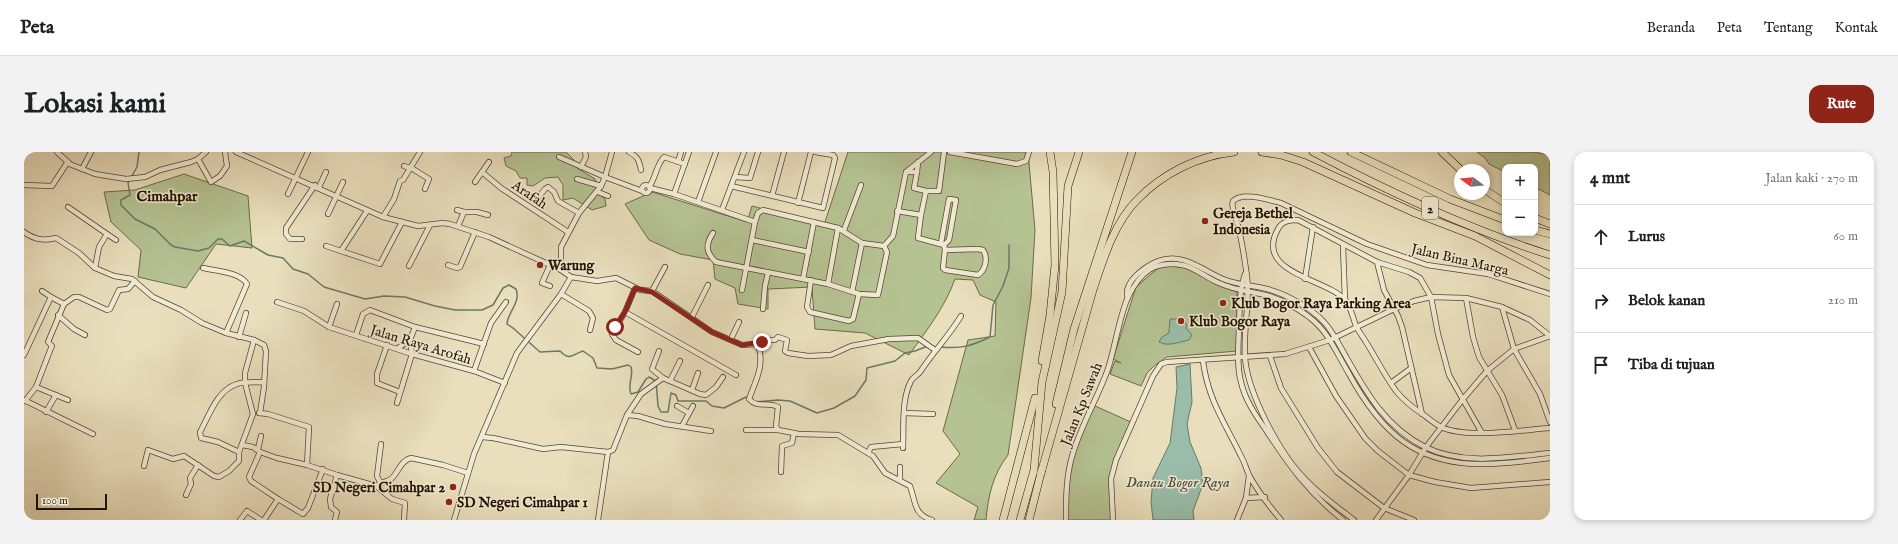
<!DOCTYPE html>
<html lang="id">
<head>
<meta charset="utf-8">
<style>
	body { margin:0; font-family:"IM FELL English",serif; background:#f2f2f2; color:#202124 }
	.controls { position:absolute; right:12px; top:12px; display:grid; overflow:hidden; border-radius:8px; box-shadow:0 2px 6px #0003 }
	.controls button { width:36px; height:36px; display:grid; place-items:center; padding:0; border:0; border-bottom:1px solid #e0e0e0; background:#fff; color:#202124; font:20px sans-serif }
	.compass { position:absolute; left:1430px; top:12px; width:36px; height:36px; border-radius:50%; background:#fff; box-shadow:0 2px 6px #0003; rotate:286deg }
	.scale { position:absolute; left:12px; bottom:10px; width:71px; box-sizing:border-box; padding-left:4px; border:2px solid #231300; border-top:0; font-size:11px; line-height:14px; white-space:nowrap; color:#231300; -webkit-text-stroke:3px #f1ead4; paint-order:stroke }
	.stop { position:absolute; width:12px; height:12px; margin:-9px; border:3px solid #8f2418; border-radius:50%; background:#fff }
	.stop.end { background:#8f2418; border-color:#fff; box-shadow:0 1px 4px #0008 }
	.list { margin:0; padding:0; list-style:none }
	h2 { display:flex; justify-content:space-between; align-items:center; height:52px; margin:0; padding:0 16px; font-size:17px }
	h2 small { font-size:13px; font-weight:400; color:#757577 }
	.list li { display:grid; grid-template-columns:26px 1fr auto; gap:12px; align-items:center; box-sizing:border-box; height:64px; padding:0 16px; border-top:1px solid #e0e0e0 }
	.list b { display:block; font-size:15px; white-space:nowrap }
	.list em { font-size:13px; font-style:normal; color:#757577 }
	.icon { flex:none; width:22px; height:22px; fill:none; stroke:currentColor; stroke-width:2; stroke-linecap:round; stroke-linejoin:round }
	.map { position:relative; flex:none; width:1526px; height:368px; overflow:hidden; border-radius:12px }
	header { display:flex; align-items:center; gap:24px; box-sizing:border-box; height:56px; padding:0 20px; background:#fff; border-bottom:1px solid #e0e0e0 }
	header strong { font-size:19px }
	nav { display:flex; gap:22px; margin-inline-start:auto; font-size:14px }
	.intro { display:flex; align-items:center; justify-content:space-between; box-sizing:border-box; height:96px; padding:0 24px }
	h1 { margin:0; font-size:28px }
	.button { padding:10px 18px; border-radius:12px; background:#8f2418; color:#fff; font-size:14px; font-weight:700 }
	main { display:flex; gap:24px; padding:0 24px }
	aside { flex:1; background:#fff; border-radius:12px; box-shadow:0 2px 6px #0003 }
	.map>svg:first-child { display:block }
	.green { fill:#b5c292; stroke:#6c6a49 }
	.water { fill:#99bdaa; stroke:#6a7966 }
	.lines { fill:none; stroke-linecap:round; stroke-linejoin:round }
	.stream { stroke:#6a7966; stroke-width:1.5 }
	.minor-casing { stroke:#54462f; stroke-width:6 }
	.highway-casing { stroke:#231300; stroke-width:8 }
	.minor { stroke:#f1ead4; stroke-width:4.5 }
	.highway { stroke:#e9dfbd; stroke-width:7 }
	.route { stroke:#8f2418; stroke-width:5 }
	.poi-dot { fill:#8f2418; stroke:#f1ead4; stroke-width:1.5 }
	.labels { text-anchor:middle; stroke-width:3; stroke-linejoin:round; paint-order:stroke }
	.shield { fill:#f1ead4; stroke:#615440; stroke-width:1 }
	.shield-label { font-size:13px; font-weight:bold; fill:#231300 }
	.street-label { font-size:14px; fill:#231300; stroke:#f1ead4 }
	.poi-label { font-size:14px; font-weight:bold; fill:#231300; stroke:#f1ead4; text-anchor:start }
	.neighbourhood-label { font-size:15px; font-weight:bold; fill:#231300; stroke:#f1ead4 }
	.water-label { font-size:15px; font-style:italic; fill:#4c4e3c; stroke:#f1ead4 }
</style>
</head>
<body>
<header>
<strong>Peta</strong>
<nav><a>Beranda</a><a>Peta</a><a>Tentang</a><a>Kontak</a></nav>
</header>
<div class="intro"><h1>Lokasi kami</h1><a class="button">Rute</a></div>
<main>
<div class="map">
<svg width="1526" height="368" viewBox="0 0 1526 368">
	<rect width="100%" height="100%" fill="#e9dfbd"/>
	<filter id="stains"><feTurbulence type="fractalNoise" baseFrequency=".005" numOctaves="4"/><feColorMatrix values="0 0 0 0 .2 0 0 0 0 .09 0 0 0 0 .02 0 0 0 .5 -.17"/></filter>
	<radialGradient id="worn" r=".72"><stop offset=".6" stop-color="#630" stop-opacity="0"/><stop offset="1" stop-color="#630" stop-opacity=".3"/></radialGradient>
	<g class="green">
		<polygon points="488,0 542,0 551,9 553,16 571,27 574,34 572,40 581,47 582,54 568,58 549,46 539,48 539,33 534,25 521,26 509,34 503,33 503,26 496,26 492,19 482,14 480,6 487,4"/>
		<path d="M824,0H1004L1011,78L1007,146L984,303C969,322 964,344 962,368H950L954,355L912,331L936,302L919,279L944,188L971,184L972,150L956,143L949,128L931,127C921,155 903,178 885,203L841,181L791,177L788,135L744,137V157L714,152L711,136L691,127L689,108L656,102L625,88L601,52L628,40L723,70L728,54L800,73Z"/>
		<polygon points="1453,0 1509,0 1526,3 1526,43 1511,35 1511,15 1481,15 1481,20 1465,12 1461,6"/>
		<polygon points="160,22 224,44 228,96 192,92 162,136 114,125 117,98 87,70 80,40 111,38"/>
		<polygon points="1145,114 1165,116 1213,140 1213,199 1143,205 1131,213 1123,221 1117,234 1086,222 1091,209 1097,211 1089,207 1112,135 1134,116"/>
		<polygon points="1069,253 1109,271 1087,327 1089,368 1042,368 1047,310"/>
	</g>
	<g class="water">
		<path d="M1146,167H1160L1163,174L1162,176L1168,183L1165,188C1155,190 1144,195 1135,190L1138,185L1145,181Z"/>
		<polygon points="1166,212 1168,250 1163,272 1166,290 1177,316 1179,332 1169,359 1170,368 1129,368 1127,350 1129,326 1146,291 1153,236 1152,215"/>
	</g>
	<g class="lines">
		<g class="stream">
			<path d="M115,0L113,15L104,31L106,43L97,48V53L111,67L131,77L147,93L151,95L174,99L185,96L194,87H198L206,94L220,89L244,103L259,106L269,117L284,122L300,135L341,147L360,144L381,145L411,154L431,158H458L469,153L479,136L485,133L492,137C497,151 484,159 483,172L489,176L516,200L536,199C546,209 547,203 559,199L569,206L573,216L588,217L604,213L607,215C610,224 603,232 607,242L614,240L622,227L625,225L632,229L634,254L637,260H644L647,241L652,243L654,249H682L688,254L700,256L722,245L724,246"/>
			<path d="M917,195C938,197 947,194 966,185L969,153L979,134L985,116V93"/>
			<polyline points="731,250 754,248 766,249 793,261 810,256 831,244 842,228 843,216 871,209 881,201 891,199 904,194"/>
		</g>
		<g class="minor-casing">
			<g id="minor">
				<polyline points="33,0 45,11"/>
				<polyline points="212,0 359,65 394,74 419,71 426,72 465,85 537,118"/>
				<path d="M605,0C614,5 615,8 617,18"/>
				<polyline points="926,0 993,12 1002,9 1005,0"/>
				<polyline points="535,5 581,25 618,39"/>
				<polyline points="174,7 187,30 196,24 203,14 201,0"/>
				<polyline points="654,10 657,0"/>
				<polyline points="380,14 389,17 405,27 401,37"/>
				<polyline points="557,15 562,5 561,0"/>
				<polyline points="58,17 67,0"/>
				<polyline points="458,20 477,36 544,80"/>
				<polyline points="882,20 893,20 894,10"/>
				<polyline points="893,20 890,36 902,39 915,39 920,0"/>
				<polyline points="711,25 726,26 734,0"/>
				<polyline points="553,27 577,34"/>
				<polyline points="451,30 465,10"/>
				<polyline points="0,33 28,34 43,11 71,22 102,27 121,25 136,18 167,10 174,7 182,0"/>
				<circle cx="622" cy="37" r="4"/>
				<polyline points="707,34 799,56 811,6 809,3 791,0"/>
				<polyline points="295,35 302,20"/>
				<path d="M625,35C632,26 632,13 640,5L661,12"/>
				<polyline points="626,36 650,42 731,70 718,138"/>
				<polyline points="574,40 584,44"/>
				<polyline points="264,42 284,0"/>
				<polyline points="650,42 665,0"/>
				<polyline points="748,44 760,0"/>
				<polyline points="513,47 521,37 524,35 530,40 534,49 555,61"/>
				<polyline points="674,50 692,0"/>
				<polyline points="774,51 787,0"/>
				<polyline points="44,55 83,82 75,95 71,116"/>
				<polyline points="433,58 440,60 434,74"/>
				<polyline points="698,58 720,0"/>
				<polyline points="873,59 897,63 902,39"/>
				<polyline points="440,60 453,60 464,63"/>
				<polyline points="304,62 319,30"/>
				<path d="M897,63L894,86L920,93L921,98L919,116L921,118L954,123C962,118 964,105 959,98L954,97L921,98"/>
				<polyline points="359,65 370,47 376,29 379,28 396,0"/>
				<polyline points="731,70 734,61 739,58 814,76 838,91 860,94"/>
				<polyline points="820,78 837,33"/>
				<path d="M0,80C11,88 20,89 32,86L55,101L71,116L90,124L108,127L129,145L157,158L178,171L202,181L230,188L240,193L242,199L240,235L236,261"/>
				<path d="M689,81C681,93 682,101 692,110L804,132L835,142L854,143L863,100L860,94L869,84L882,20L907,0"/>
				<polyline points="83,82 92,88"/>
				<polyline points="278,87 266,87 262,82 262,76 291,33"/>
				<polyline points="728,88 785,100"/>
				<polyline points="917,91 925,47 932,48 925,88 920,93"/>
				<polyline points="302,94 317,99 343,59"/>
				<polyline points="1319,94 1321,148"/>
				<polyline points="317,99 356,112 378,70"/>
				<polyline points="1353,110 1360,138 1374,164 1378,175 1398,262"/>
				<polyline points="424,113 433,116 436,115 451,80"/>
				<polyline points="385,114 406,73"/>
				<path d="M179,116C193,119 216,120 223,132L202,181"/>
				<path d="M1221,122C1215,139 1216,155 1215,172C1215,191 1212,212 1217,230C1221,248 1232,264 1242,278C1266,315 1284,340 1319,368"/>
				<path d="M547,125L573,129L592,126L616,138L628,139L688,180L718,193L734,192C741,213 732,228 725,247C734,257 744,249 754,255L752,274L754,278"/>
				<polyline points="779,127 790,70"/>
				<polyline points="1281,127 1289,75"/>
				<polyline points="787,128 783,155 786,160 825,169 829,167 835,142"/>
				<polyline points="804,132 814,76"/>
				<polyline points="526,134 518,131 526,113"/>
				<polyline points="611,136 601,160 588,182 592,188 614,200"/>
				<polyline points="18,139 27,145"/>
				<polyline points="628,139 641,115"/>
				<polyline points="828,140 838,91"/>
				<polyline points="537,142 565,159 569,166 566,178"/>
				<path d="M1104,146C1098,130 1122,114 1134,109C1159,100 1178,118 1199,127C1213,133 1228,133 1243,137C1262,142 1286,155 1300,170C1309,180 1315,192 1321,203C1342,240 1361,275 1401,295C1440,314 1485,305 1526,301"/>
				<polyline points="1442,146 1449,185 1455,205 1478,243 1491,278"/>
				<polyline points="253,150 280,159 305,175 388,202 450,219 481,231"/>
				<polyline points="1478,155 1490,197 1516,242 1526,270"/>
				<polyline points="739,157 741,134 744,121"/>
				<polyline points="601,160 712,223"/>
				<polyline points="34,163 50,177 61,183"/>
				<polyline points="668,165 684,133"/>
				<polyline points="305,175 313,152"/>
				<polyline points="332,183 339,162 346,158 391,175 460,192"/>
				<polyline points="215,185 222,161"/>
				<polyline points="707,187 715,170"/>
				<polyline points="363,193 353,222 353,231 376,240"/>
				<polyline points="735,194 741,188 751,188 754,185 763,188 761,199 764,201 784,204 807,203 827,194 865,187 894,186 911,198"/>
				<polyline points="1285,195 1312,244 1341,286 1354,299 1385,323 1411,330 1447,336 1526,330"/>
				<polyline points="374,196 386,188"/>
				<polyline points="635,199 628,217 639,226"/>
				<polyline points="0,203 27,145 40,152 50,145 55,145 83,158 86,157 95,138 104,137 111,129"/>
				<polyline points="1246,204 1257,236 1294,296 1313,320 1360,356 1390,368"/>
				<path d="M1179,209C1184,248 1201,271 1218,306C1221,311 1222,317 1225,323C1233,338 1246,355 1257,368"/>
				<polyline points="450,219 467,171 482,150"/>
				<polyline points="646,229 656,209"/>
				<polyline points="1367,231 1386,217"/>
				<polyline points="12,235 44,248"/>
				<polyline points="668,238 674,221"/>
				<polyline points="0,248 69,282"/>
				<polyline points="1,249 12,235 27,196 28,194 24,190 40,152"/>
				<polyline points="373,251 388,202 386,188 391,175"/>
				<polyline points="653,254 665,261"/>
				<polyline points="22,260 32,243"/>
				<polyline points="235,261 244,262 285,275 283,313"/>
				<polyline points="880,261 909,262"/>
				<polyline points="603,263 617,242 639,226 676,242 682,243 692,235 699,225"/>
				<polyline points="658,274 669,254"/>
				<path d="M722,278H754L775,282L814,283L849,304L861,321L886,334C892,350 889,362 908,368"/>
				<path d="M1458,281L1425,223L1414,182L1407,145L1396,126L1385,120L1353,110L1274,68C1266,68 1258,69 1254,77C1229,122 1304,126 1322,149C1327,156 1329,166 1332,174C1335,180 1339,185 1342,190C1352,206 1361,224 1372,239C1380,249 1389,256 1400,263C1405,267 1411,272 1417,275C1442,287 1498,278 1526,276"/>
				<polyline points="458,285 469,286 519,297 537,295 584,300 574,368"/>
				<path d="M218,293L229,295L236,300L253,306L283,313L313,323L352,334C357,330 362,330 367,327C375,320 376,309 387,306L419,313L444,321"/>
				<path d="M879,296C880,275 877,248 887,229C889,225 893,224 896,220C909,200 925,184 937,164"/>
				<polyline points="234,297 237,284"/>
				<path d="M215,300L194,290L177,286L176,280C185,264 193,238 213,232C221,229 232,231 240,230"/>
				<polyline points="236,300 225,325 227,329 254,347 240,368"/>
				<polyline points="584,300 589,298 603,263 614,264 641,272 687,279"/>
				<polyline points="844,301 847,295 879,292"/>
				<polyline points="120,314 124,298 149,307 160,304 190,324 195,325 205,319 215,309 215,300 229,262 221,231 221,221 230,188"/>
				<polyline points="876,315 876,327"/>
				<polyline points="757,320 758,294 768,291 770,281"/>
				<polyline points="356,330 353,324 357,292"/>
				<polyline points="352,334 368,347 381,351 380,368"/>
				<polyline points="162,343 167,332 166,326 174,313"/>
				<polyline points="1222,346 1241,345"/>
				<polyline points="254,347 279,362 284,356 299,317"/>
				<polyline points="216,368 223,359 237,368"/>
				<polyline points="311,368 313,360 307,355 306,347 313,323"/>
				<polyline points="430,368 450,302 493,201 537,142 547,125 537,118 537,95 555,61 577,34 581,25 588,0"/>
				<path d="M1042,368C1042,348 1042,328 1047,308C1055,276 1073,248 1084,217C1091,195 1095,166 1104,145C1109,135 1116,124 1125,118C1134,112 1148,111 1158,113C1171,115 1182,126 1195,131C1212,139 1228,139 1245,144C1258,148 1275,157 1285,165C1304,179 1312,200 1324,220C1338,246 1356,273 1380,290C1424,321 1476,312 1526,306"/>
				<polyline points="1089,368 1087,327 1092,308 1129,224 1137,212 1143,210 1261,202 1306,188 1370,157 1390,149 1407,145 1442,146 1478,155 1506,168 1526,184"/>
				<polyline points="1213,368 1222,346 1225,324"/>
				<path d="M1330,368C1313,355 1296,343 1281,327C1256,302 1224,242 1221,206C1219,179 1226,151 1223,124C1220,105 1218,85 1212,67C1210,61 1207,56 1209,49C1219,39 1245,48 1257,51L1343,92L1403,113L1464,122L1526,142"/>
				<polyline points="1352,368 1385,323 1402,295 1439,247 1463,219 1490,197 1526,184"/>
			</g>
		</g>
		<g class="highway-casing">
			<g id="highway">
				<polyline points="1238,0 1257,3 1279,10 1391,61 1451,84 1526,123"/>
				<path d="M1289,0C1365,40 1444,77 1526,103"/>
				<polyline points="1327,0 1426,47 1481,68"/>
				<polyline points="1418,0 1437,18"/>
				<polyline points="1460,37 1481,51"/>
				<polyline points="1511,66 1526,72"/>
				<polyline points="1511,78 1526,82"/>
				<polyline points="1018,209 1026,163 1031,113 1029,20 1026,0"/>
				<polyline points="1032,252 1050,177 1108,0"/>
				<path d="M1017,321L1069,138C1079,108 1090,71 1113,48C1139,21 1174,4 1210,0"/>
				<polyline points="979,368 1011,246"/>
				<polyline points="996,368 1010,318 1018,230 1038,140 1044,34 1055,0"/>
				<polyline points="1005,368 1018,317"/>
			</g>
		</g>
		<use href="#minor" class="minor"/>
		<use href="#highway" class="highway"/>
	</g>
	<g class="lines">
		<polyline class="route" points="591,175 601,160 611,136 628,140 688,180 718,193 732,191 735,194 738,190"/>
	</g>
	<g class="poi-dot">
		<circle cx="1181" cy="69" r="4"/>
		<circle cx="516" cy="113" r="4"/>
		<circle cx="1199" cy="151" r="4"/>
		<circle cx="1157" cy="169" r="4"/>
		<circle cx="429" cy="335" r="4"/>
		<circle cx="425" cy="350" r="4"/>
	</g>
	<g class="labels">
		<rect class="shield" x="1398" y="45" width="16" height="22" rx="3"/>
		<g class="shield-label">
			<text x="1406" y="61">2</text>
		</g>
		<g class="street-label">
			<text transform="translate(506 42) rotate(34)" y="5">Arafah</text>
			<text transform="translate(1436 107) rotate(13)" y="5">Jalan Bina Marga</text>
			<text transform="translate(397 192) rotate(17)" y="5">Jalan Raya Arofah</text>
			<text transform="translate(1057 252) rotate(-68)" y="5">Jalan Kp Sawah</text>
		</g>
		<g class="poi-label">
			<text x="1189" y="66">Gereja Bethel<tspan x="1189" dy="16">Indonesia</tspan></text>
			<text x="524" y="118">Warung</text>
			<text x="1207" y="156">Klub Bogor Raya Parking Area</text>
			<text x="1165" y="174">Klub Bogor Raya</text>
			<text x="421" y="340" text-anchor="end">SD Negeri Cimahpar 2</text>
			<text x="433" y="355">SD Negeri Cimahpar 1</text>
		</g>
		<g class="neighbourhood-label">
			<text x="143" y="49">Cimahpar</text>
		</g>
		<g class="water-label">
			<text x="1154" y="335">Danau Bogor Raya</text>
		</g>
	</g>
	<rect width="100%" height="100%" filter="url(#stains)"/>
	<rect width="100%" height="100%" fill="url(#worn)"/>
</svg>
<div class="controls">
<button>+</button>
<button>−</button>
</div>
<svg class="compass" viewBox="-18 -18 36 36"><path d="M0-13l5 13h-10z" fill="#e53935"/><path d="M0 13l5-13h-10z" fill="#757577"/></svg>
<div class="scale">100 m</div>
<div class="stop" style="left:591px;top:175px"></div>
<div class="stop end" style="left:738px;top:190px"></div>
</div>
<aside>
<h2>4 mnt<small>Jalan kaki · 270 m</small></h2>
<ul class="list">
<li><svg class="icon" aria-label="ahead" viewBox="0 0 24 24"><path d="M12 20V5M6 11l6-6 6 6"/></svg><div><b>Lurus</b></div><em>60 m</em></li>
<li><svg class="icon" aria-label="right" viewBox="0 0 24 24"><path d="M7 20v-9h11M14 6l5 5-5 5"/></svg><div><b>Belok kanan</b></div><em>210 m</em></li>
<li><svg class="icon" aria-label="arrive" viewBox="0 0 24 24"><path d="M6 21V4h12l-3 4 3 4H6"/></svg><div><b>Tiba di tujuan</b></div></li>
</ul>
</aside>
</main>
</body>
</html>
